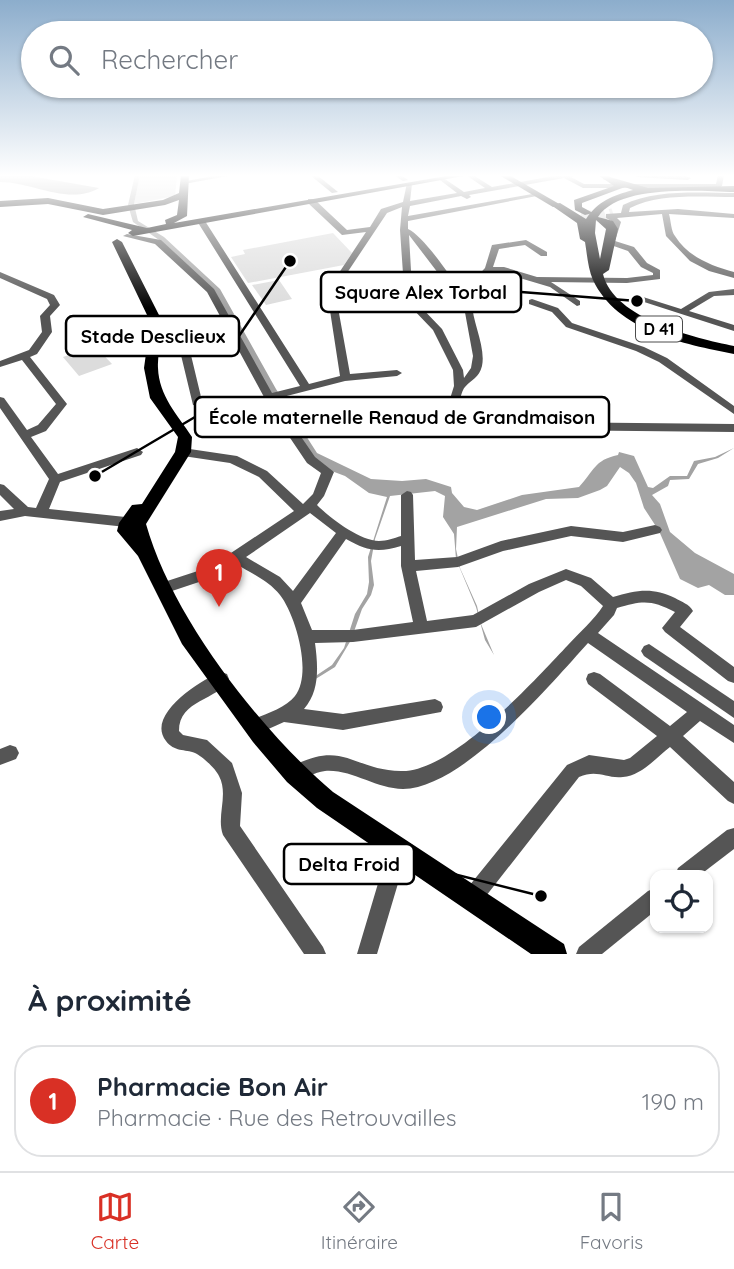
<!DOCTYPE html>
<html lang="fr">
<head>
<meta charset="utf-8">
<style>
	body { margin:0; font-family:Quicksand,sans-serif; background:#f6f6f7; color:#1f2937 }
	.controls { position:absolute; right:21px; bottom:21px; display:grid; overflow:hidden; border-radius:14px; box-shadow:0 2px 5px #0004 }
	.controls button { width:63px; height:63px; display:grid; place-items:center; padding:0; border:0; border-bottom:2px solid #e0e1e3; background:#fff; color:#1f2937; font:35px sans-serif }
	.you { position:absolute; left:490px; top:718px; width:24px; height:24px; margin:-18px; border:5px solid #fff; border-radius:50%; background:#1a73e8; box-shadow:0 0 0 10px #1a73e833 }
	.badge { display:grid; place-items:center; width:46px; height:46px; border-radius:50%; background:#d93025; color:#fff; font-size:23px; font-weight:700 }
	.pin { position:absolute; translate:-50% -58px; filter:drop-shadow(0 2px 4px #0008) }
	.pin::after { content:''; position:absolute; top:37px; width:24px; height:21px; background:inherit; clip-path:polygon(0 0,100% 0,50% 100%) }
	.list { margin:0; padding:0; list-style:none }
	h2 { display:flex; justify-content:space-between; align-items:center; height:91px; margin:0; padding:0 28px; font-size:30px }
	h2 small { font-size:23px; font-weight:400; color:#747a83 }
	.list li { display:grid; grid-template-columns:46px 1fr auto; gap:21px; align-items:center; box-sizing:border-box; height:112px; margin:0 14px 14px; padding:0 14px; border:2px solid #e0e1e3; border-radius:28px }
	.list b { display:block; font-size:26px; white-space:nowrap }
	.list p { margin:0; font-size:23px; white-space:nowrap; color:#747a83 }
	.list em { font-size:23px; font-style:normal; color:#747a83 }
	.icon { flex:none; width:38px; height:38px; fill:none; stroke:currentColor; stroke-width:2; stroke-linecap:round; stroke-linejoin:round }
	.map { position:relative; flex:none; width:734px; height:954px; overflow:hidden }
	.search { position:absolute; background:#fff; box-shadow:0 2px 5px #0004; left:21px; right:21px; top:21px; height:77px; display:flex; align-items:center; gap:18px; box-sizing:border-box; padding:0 24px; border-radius:38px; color:#747a83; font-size:26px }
	.sheet { height:217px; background:#fff }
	nav { display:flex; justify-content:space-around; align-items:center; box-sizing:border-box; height:98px; border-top:2px solid #e0e1e3; background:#fff; font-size:19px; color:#747a83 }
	nav a { display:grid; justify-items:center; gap:4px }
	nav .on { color:#d93025 }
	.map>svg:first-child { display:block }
	.green { fill:#dcdcdc }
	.water { fill:#a3a3a3 }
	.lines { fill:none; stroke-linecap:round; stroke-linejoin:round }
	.highway-tunnel { stroke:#d9d9d9; stroke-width:10; stroke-dasharray:10 5; stroke-linecap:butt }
	.minor { fill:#555; fill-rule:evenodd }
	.major { fill:#000; fill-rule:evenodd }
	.highway { fill:#000; fill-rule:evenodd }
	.labels { text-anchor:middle; stroke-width:5; stroke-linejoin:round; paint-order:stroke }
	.shield { fill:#fff; stroke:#4c4c4c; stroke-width:2 }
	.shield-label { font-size:16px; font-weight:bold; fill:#000 }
	.leader { fill:none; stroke:#000; stroke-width:2.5 }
	.callout-dot { fill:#000; stroke:#fff; stroke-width:2.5 }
	.callout { fill:#fff; stroke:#000; stroke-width:2.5 }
	.callout-label { font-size:19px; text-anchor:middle; font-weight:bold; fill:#000 }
</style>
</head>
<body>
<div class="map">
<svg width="734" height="954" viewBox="0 0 734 954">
	<rect width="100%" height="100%" fill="#fff"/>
	<g class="green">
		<polygon points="140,175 177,175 175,196 134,204"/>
		<polygon points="333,233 352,253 344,265 248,283 231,257 245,254 243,250"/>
		<polygon points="279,280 292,299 266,305 252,285"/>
		<polygon points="95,346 112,364 79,376 63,357"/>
	</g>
	<g class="water">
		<path d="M0,175H25L99,188C69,206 29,181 0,182Z"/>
		<path d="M135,175H140L134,204L138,221L164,237L220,289L276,389L317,453L371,479L402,481L426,479L451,487L452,493L464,507L477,510L522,495L579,487C594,471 594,460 618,455L619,452L634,456L648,487L653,488L670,476H687L694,461L715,457L734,448L718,458L698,464L689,479L670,480L668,486L652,495L660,504L670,532L695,553L734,574V595H725L709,585L698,588L680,579L659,531L644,508L636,483L629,473L620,467L607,486L600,490L578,498L546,499L457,527L456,549L460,568L477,606L481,624L494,655L485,640L476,607L456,559L454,534L443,517L445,496L435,491L390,496L375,539L371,561L374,585L371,595L362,609L351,640L335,667L314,680V677L332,665L344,648L355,614L367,594L369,582L368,557L387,497L369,493L345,476L321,467L272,400L215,292L162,242L133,222L128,205Z"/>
	</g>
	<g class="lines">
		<polyline class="highway-tunnel" points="581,214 601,217 613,213"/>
		<g class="minor">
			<polygon points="219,175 233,175 184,184 181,182"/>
			<polygon points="310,175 317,175 338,192 332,193"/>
			<polygon points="394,175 401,175 408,180 403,181"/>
			<path d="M466,175H473L492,187L559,175H574L571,177L584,184H716L718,175H724L722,186L719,188H583L564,178L469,195L471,197L467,199L461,196L410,206L408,216L538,193L542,195L408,221V229C424,236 453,280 464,296L469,285L485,268L492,245L526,240L547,252V256H541L525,245L499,249L493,267H504L537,277L627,278L653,275V273L641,267L628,251L608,244L613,222L606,218V214L621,213L623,205C656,189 699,193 734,193V197C701,197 659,193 630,208L629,212L678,209L734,214V218L669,214C671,221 671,231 675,236C688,257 712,266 734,272V278L709,271L690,261L666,236L662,214L617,218L621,222L615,241L634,247L647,263L660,270V279L627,283L551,282L580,301V305L577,306L550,287L503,273H490C486,278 479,283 475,289C464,309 487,342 482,366C479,378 472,379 465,387C462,390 461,397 459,402L469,419L489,427L539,422L734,424V432L539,430L488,435L461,423L449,402L454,386L453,370L433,330L409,305L404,288L400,230L402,207L387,213L335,291L350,374L397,370L402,373L397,376L345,381L275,399L315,457L334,472L324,496L317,505C330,518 360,541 379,541C387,541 394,538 401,536V495L407,491L411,492L413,495L415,560L457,557L501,541L571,526L623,532L655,525L660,527L662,530L660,533L623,542L571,536L503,551L458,567L416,571L427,621L473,615L529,584L566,569L591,578L613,597C636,590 653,587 675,598C682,602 689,604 693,611L680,627L734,667V683L728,681L665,632L662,628L675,612C652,600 643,600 617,608L614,615L598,633L734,725V743L700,721L683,736L734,782V804L728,801L670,747C657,757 641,776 623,777C606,779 598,769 579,777L479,905L472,908L465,905L462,898L465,891L567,765L589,755L624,760L630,758L657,736L588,684L586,679L588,674L594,672L600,674L670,726L687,712L588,643C549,686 463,788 403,789C376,789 352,769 325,771C314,772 305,779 295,783L289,780L286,774L289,768C344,738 351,770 401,771C451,773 534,681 568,645C579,633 594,620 603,606L581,586L566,580L539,592L476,627L353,642L315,643C318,666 320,691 304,709L343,714L435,699L441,702L443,707L441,712L343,730L284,722L255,735L249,733L247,727L249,721C263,715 286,708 295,696C313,673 295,614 280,595C269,581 251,573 236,564L220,575L163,594L158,592L156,588L158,584L210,567L294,511L259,477L230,463L183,456L177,452L183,448L237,456L267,471L303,504L313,494L321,473L307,463L280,423L193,405L180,351L172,339L174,337H180L190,351L202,401L275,415L264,397L207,292L155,244L123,236L127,234L161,240L214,289L272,393L300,386L197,221L198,219L205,221L309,384L340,376L327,291L366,232L342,235L308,203V199H314L347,230L370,227L381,209L403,202L407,183L412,184L410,201L457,193L440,180V178L442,177L464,192L485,188ZM409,235L464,307L473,356L471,368L464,378L463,370L442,329L418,304L412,288ZM310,513L336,533L293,591L280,577L246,557ZM346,539C367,551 378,553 401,546V566L413,622L353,630H312L301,603Z"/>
			<path d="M634,175C650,174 676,172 691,178L688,180L637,177Z"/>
			<polygon points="0,272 54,295 60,305 50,316 52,332 37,354 30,357 67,404 46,431 31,437 58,474 137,448 143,452 141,455 60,482 49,509 135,518 140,520 142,523 140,526 135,528 25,516 0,521 0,511 14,509 0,495 0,484 4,485 28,507 36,508 49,479 0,408 0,397 4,398 27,430 38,425 56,404 22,360 0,367 0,361 29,350 42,332 40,316 50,305 47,299 0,278"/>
			<polygon points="734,289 734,295 714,296 689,311 734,325 734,331 638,300 643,297 681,309 709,292"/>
			<polygon points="532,299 558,308 572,323 644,347 667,358 734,406 734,414 659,362 636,351 566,327 552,312 529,304 529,300"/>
			<polygon points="649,644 734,701 734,718 644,656 641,651 644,646"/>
			<path d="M221,672L227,674L229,679C218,701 179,699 179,731L183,735L207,740L232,763L242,793L240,826L323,947L326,954H304L223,835C216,816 229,795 219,776C216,769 202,756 195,753C185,749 174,752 166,741C145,715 202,679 221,672Z"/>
			<polygon points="10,745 16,747 19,753 16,759 0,765 0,749"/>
			<polygon points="734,828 734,849 700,875 675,875 678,868 727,830"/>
			<polygon points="396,838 403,840 405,847 405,860 377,954 357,954 385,860 389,840"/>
			<polygon points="655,888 655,911 602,954 576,954 579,947 648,891"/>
		</g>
		<g class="major">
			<polygon points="181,175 189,175 187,216 174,223 452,175 469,175 133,236 128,233 132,230 83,217 88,214 147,228 166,224 165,220 177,215 179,200 165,205 103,215 48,204 0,207 0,201 48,198 103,209 163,200 179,193"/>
			<polygon points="499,175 509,175 561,205 553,207"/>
			<polygon points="598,175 607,175 625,187 582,203 582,207 593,213 585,215 575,210 574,200 614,186"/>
			<path d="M117,239L122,242L160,317C164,334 157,351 158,368C159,396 177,414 192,437L191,452L146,524C172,617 260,730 333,792L564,944L567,954H531L317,808L287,782L253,742L182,644L138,556L117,531L119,523L132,505L142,504L175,452L178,437L150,398L144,368L150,325L148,317L112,242Z"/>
		</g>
		<path class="highway" d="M603,175L648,188L734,186V192C699,191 619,184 598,217L613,221L618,229L609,270L603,274C614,319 695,338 734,346V354C684,344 617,331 593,280C588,269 587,254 585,242L580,239L577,223L551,205L560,203L586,219C598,201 612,196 633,190L603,179ZM596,220L606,229L600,259L595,233Z"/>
	</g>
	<linearGradient id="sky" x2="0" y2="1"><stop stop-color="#8cadcc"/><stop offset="0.57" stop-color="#fff"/><stop offset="1" stop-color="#fff" stop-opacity="0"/></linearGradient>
	<rect width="734" height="308" fill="url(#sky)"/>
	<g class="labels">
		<rect class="shield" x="636" y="316.5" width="46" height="25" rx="5"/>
		<g class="shield-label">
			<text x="659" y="335">D 41</text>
		</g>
	</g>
	<path class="leader" d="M637 301L521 292M290 261L239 336M95 476L195 417M541 896L414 864"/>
	<g class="callout-dot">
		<circle cx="637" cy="301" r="7"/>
		<circle cx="290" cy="261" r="7"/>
		<circle cx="95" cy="476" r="7"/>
		<circle cx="541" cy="896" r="7"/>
	</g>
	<g class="callout">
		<rect x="321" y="272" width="200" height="40" rx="7"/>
		<rect x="66" y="316" width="173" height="40" rx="7"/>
		<rect x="195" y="397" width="414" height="40" rx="7"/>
		<rect x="284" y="844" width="130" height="40" rx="7"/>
	</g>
	<g class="callout-label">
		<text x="421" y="299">Square Alex Torbal</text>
		<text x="153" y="343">Stade Desclieux</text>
		<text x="402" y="424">École maternelle Renaud de Grandmaison</text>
		<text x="349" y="871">Delta Froid</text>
	</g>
</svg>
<div class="controls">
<button><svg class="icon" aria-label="locate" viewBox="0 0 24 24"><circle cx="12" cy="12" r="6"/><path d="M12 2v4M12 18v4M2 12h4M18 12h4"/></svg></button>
</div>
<div class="you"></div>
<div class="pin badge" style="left:219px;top:607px">1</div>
<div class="search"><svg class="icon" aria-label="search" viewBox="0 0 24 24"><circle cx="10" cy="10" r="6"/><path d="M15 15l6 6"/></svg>Rechercher</div>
</div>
<section class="sheet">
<h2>À proximité<small></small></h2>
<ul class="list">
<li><span class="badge">1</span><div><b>Pharmacie Bon Air</b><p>Pharmacie · Rue des Retrouvailles</p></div><em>190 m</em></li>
</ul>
</section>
<nav>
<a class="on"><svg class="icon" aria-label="map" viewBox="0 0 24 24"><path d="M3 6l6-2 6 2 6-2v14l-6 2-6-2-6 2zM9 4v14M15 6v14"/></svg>Carte</a>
<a><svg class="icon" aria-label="directions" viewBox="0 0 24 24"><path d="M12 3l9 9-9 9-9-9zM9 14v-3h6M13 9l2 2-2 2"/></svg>Itinéraire</a>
<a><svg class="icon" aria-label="saved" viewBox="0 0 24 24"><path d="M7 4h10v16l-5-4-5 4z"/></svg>Favoris</a>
</nav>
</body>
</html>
